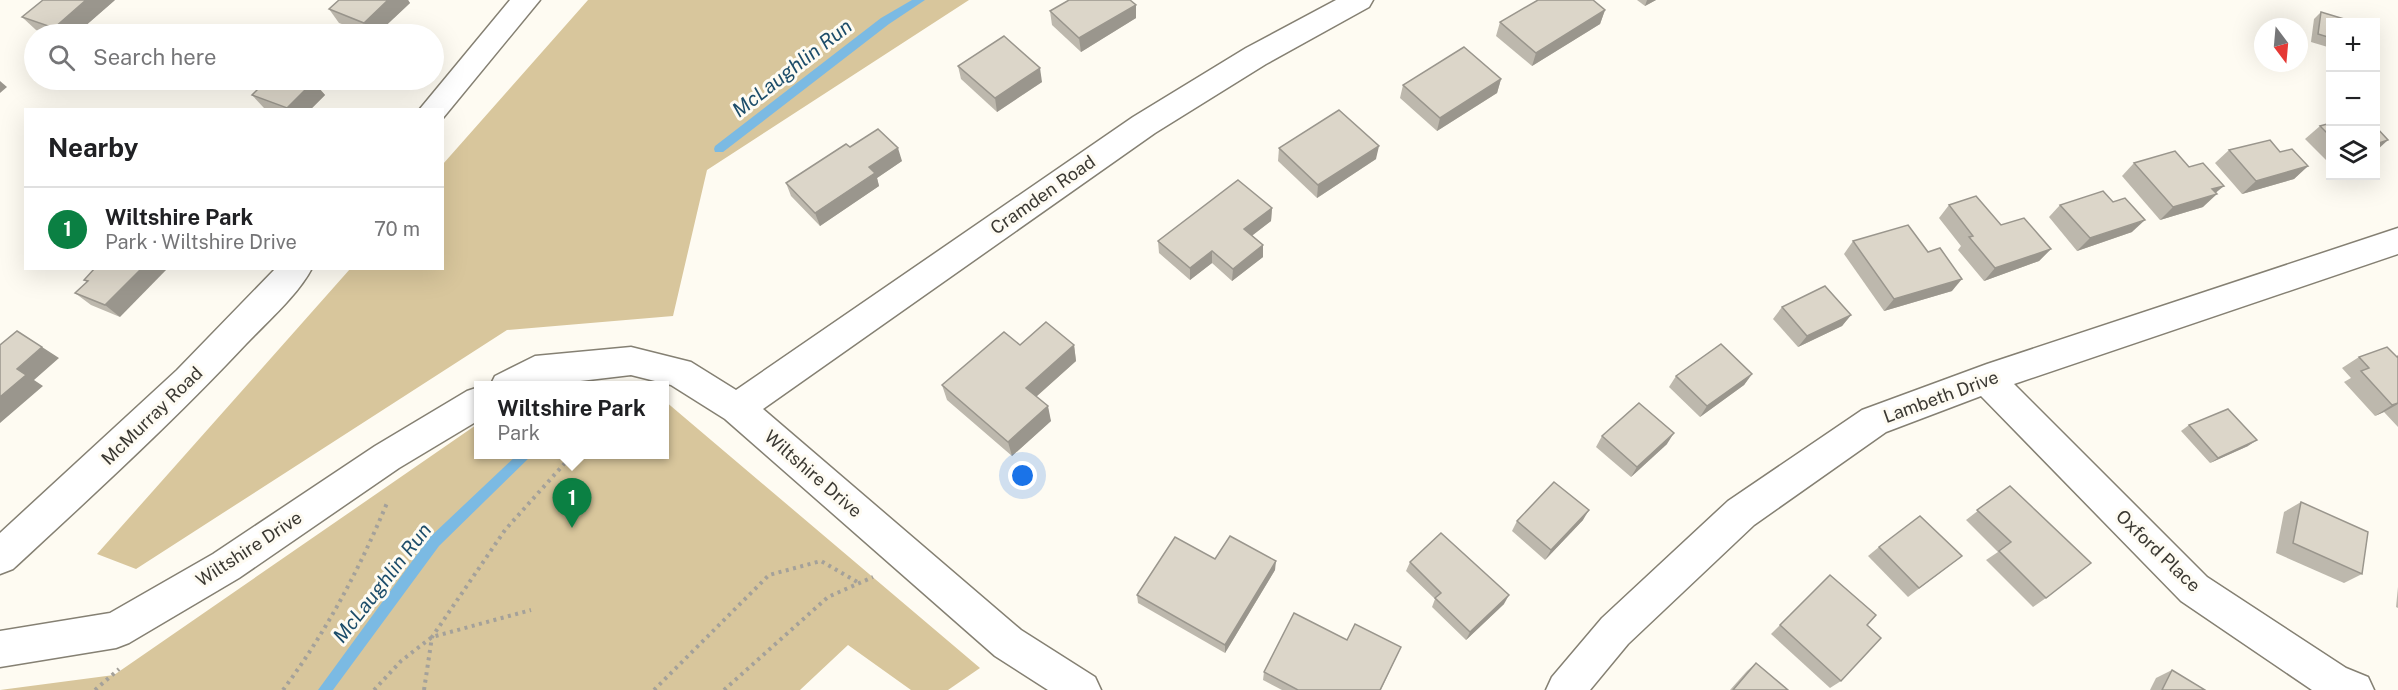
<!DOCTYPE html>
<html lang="en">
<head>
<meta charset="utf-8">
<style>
	body { margin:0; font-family:"Public Sans",sans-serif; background:#f6f6f6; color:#202124 }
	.controls { position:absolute; right:18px; top:18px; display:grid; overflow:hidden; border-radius:0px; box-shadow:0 6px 24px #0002 }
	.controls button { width:54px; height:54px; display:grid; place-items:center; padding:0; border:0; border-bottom:2px solid #e0e0e0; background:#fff; color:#202124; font:30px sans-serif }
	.compass { position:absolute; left:2254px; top:18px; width:54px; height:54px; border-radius:50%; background:#fff; box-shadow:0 6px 24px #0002; rotate:164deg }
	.you { position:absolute; left:1023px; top:476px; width:21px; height:21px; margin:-15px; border:4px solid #fff; border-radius:50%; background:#1a73e8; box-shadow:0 0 0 9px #1a73e833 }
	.badge { display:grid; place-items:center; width:39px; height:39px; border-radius:50%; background:#0b8043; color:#fff; font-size:20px; font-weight:700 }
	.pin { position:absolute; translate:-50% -50px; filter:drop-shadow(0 2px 3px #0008) }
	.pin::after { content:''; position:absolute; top:32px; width:21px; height:18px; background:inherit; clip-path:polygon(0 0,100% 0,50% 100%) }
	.popup { position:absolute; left:474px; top:381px; width:195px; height:78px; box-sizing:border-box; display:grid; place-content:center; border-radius:0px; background:#fff; filter:drop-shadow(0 2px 4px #0005); font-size:20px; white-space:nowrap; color:#757577 }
	.popup b { font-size:22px; color:#202124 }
	.popup::after { content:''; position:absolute; left:50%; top:100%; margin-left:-12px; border:12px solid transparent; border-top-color:#fff }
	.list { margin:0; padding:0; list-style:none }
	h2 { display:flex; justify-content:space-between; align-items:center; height:78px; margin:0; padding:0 24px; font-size:26px }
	h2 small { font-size:20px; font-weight:400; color:#757577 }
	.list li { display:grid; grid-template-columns:39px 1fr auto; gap:18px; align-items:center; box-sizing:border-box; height:84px; padding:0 24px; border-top:2px solid #e0e0e0 }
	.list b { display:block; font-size:22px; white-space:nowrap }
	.list p { margin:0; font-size:20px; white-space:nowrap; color:#757577 }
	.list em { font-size:20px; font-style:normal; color:#757577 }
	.icon { flex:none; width:33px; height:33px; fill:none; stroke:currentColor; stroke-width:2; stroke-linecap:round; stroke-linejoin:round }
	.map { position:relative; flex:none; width:2398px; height:690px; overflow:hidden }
	.search { position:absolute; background:#fff; box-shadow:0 6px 24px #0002; left:24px; top:24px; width:420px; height:66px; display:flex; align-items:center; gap:15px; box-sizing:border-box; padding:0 21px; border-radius:33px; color:#757577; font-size:22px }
	.panel { position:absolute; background:#fff; box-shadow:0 6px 24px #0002; left:24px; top:108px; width:420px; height:162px; border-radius:0px }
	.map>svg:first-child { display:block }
	.green { fill:#d8c69c }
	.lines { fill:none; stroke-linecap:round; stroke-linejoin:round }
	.stream { fill:#7bbae3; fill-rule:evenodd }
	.street-casing { stroke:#858073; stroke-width:3 }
	.secondary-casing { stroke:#858073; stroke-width:3 }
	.path { stroke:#a4a19a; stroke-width:4; stroke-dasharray:3 4.5; stroke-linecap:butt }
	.street { fill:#fff; fill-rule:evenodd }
	.secondary { fill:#fff; fill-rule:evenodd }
	.wall { fill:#bdb8ad }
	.shaded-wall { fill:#9a968d }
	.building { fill:#dcd6c9; stroke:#9a968d; stroke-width:1.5 }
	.labels { text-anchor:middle; stroke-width:6; stroke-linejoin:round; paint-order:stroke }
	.street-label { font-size:18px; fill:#3b3933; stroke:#fefbf2 }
	.water-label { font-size:20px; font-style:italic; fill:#1d4d6a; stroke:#fefbf2 }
</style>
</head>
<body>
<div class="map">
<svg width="2398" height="690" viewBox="0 0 2398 690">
	<rect width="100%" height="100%" fill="#fefbf2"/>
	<g class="green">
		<polygon points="588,0 969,0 707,170 673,316 507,330 136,569 97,554 350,269 442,268 443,164"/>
		<polygon points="665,401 980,668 948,690 911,690 848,645 800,690 0,690 114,675 479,423 479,454 665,454"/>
	</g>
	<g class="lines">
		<g class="stream">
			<polygon points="912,0 925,0 889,24 723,152 715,152 714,149 715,146 881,18"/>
			<polygon points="518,454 533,454 439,546 333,690 318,690 429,538"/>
		</g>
		<g class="street-casing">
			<g id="street">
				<polygon points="1336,0 1373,0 1369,7 1266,64 1155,133 763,409 1021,630 1095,677 1101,690 1048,690 995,656 725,419 671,385 631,375 538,386 490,386 495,376 535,356 631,347 691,362 736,390 1133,117 1246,48"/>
				<polygon points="2398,228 2398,254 2014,384 2207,577 2346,668 2368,677 2374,690 2312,690 2181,601 1981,396 1886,432 1754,525 1628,644 1590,690 1546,690 1552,677 1602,618 1728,501 1862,410 1987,364"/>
				<polygon points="479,387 479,420 399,468 239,578 129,643 116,648 0,667 0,631 110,613 213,554 375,446 467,391"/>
			</g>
		</g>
		<g class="secondary-casing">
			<g id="secondary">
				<polygon points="510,0 540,0 443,118 442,110 419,110"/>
				<path d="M276,268H312C298,295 267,322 246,344C172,423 92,496 13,569L0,574V533L177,370Z"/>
			</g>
		</g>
		<g class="path">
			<polyline points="95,690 119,669"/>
			<path d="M283,690C326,632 359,570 387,503"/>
			<polyline points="374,690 401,661 432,637 531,610"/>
			<polyline points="424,690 432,637 505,530 573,454"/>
			<polyline points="654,690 769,575 821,561 859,583"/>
			<polyline points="724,690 828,597 873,577"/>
		</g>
		<use href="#street" class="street"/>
		<use href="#secondary" class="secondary"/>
	</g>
	<g class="wall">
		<polygon points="115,0 76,34 48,34 36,30 22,17"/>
		<polygon points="339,0 408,0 410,3 377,34 370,34 339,23 329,9"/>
		<polygon points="1637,0 1656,0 1645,6"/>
		<polygon points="1136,5 1136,18 1081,52 1052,25 1050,11"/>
		<polygon points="1605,10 1600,24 1532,66 1496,36 1500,22"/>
		<polygon points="2321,12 2331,22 2331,48 2311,42 2314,19"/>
		<polygon points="958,66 1042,82 997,112 961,79"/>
		<polygon points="1501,79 1497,93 1437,131 1400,98 1403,85"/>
		<polygon points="318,87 325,95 310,110 268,110 264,108 252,95"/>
		<polygon points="2331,123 2331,165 2305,139 2320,126"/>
		<polygon points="850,147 902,161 877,178 879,186 820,226 791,196 786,183"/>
		<polygon points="1279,148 1376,159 1317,198 1278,161"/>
		<polygon points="2229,150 2280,152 2308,166 2294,179 2242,194 2215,163"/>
		<polygon points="2134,163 2189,167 2203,207 2160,220 2122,176"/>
		<polygon points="2113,202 2132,232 2077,251 2049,217 2060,205"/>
		<polygon points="1949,205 2001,225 2051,249 2039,261 1984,281 1958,250 1961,246 1939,218"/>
		<polygon points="1272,208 1271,221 1252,235 1263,245 1263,257 1232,281 1212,263 1190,280 1159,253 1158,241"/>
		<polygon points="1853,241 1952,291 1884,311 1844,254"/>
		<polygon points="95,268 120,317 91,305 75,293 87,282 84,280"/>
		<polygon points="1782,307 1851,315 1842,326 1798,347 1773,319"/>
		<polygon points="1020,345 1074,345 1076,361 1036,397 1051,421 1012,456 947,400 942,385"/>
		<polygon points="2398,356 2398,427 2384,412 2375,416 2344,382 2351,378 2342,368 2359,357"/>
		<polygon points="1752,374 1744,385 1700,417 1669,387 1676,376"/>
		<polygon points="2189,425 2248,446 2210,463 2181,431"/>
		<polygon points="1602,436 1667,444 1631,477 1596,447"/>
		<polygon points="2010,486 2046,598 2033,607 1986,560 1998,552 1966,520"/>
		<polygon points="2301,502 2362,574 2344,583 2276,553 2284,512"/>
		<polygon points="1583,520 1545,560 1512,531 1517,521"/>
		<polygon points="1879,547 1962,556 1908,597 1868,556"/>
		<polygon points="1410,562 1504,604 1466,640 1432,607 1435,599 1406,571"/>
		<polygon points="1275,570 1225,653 1138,603 1137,595"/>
		<polygon points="1830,575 1867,625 1841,681 1830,688 1771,634"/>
		<polygon points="2398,587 2398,608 2396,607"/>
		<polygon points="1347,640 1401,647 1381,690 1282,690 1263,680 1264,672"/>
		<polygon points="1756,663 1788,690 1730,690 1747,671"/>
		<polygon points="2172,670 2205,690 2150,690 2156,678"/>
	</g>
	<g class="shaded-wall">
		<polygon points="86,0 115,0 76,34 61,34 54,28"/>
		<polygon points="388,0 408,0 410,3 377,34 373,34 364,23"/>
		<polygon points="1647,0 1656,0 1645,6"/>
		<polygon points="1136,5 1136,18 1081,52 1079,38"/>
		<polygon points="1605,10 1600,24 1532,66 1536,53"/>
		<polygon points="1040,68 1042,82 997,112 995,98"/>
		<polygon points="1501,79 1497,93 1437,131 1440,118"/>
		<polygon points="304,80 325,80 318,87 325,95 310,110 288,110 287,108"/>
		<polygon points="0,81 7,87 0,93"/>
		<polygon points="2388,140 2376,151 2376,144"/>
		<polygon points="1379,146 1376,159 1317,198 1318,185"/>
		<polygon points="898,148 902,161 877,178 879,186 820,226 815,213 869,167"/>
		<polygon points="2308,166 2294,179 2242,194 2256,181"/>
		<polygon points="2224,186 2213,195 2217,194 2203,207 2160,220 2173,207 2212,189"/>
		<polygon points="1272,208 1271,221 1244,242 1244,229"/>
		<polygon points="2145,220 2132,232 2077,251 2090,238"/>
		<polygon points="1263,245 1263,257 1232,281 1233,269"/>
		<polygon points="2051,249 2039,261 1984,281 1995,268"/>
		<polygon points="1212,251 1212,263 1190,280 1190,268"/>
		<polygon points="142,268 168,268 120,317 105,305"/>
		<polygon points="1962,279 1952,291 1884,311 1894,299"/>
		<polygon points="1851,315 1842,326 1798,347 1807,336"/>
		<polygon points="1074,345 1076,361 1029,403 1026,388"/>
		<polygon points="42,347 59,358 34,380 43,386 0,423 0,397 17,369"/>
		<polygon points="1752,374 1744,385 1700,417 1707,406"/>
		<polygon points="2398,403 2398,404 2384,412 2375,416 2392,405"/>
		<polygon points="1048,406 1051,421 1012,456 1008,442"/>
		<polygon points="1674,433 1667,444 1631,477 1637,467"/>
		<polygon points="2257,440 2248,446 2210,463 2218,458"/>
		<polygon points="1589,510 1583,520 1545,560 1551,550"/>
		<polygon points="1276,561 1275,570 1225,653 1225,645"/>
		<polygon points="1509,595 1504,604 1466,640 1470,632"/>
	</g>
	<g class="building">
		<polygon points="43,0 86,0 54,28 22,17"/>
		<polygon points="339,0 388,0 364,23 329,9"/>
		<polygon points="1069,0 1130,0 1136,5 1079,38 1050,11"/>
		<polygon points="1538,0 1593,0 1605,10 1536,53 1500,22"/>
		<polygon points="2321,12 2354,22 2331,22 2331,38 2318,34"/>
		<polygon points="1004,36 1040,68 995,98 958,66"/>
		<polygon points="1464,47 1501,79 1440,118 1403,85"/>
		<polygon points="267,80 308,80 313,82 287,108 252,95"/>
		<polygon points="1339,110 1379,146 1318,185 1279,148"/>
		<polygon points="2331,123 2331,137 2320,126"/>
		<polygon points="2376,127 2388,140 2376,144"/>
		<polygon points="878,129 898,148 869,167 875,173 815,213 786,183 846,144 850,147"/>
		<polygon points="2270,140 2280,152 2292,149 2308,166 2256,181 2229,150"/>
		<polygon points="2175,151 2189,167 2203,163 2224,186 2212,189 2217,194 2173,207 2134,163"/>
		<polygon points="1238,180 1272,208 1244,229 1263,245 1233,269 1212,251 1190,268 1158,241"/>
		<polygon points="2103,191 2113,202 2125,198 2145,220 2090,238 2060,205"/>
		<polygon points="1976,196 2001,225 2024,218 2051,249 1995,268 1969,237 1973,236 1949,205"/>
		<polygon points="1908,225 1928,252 1940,248 1962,279 1894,299 1853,241"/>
		<polygon points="95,268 142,268 105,305 75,293 88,281 84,280"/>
		<polygon points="1825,286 1851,315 1807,336 1782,307"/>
		<polygon points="1046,322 1074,345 1026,388 1048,406 1008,442 942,385 1004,332 1020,345"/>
		<polygon points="17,331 42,347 17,369 26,375 0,397 0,345"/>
		<polygon points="1721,344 1752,374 1707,406 1676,376"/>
		<polygon points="2387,347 2397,357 2398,356 2398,403 2392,405 2361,371 2369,368 2359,357"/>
		<polygon points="1639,403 1674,433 1637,467 1602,436"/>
		<polygon points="2228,409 2257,440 2218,458 2189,425"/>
		<polygon points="1554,482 1589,510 1551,550 1517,521"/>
		<polygon points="2010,486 2091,563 2046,598 1999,551 2011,542 1977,510"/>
		<polygon points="2301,502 2368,532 2362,574 2293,543"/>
		<polygon points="1920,516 1962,556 1919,588 1879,547"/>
		<polygon points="1441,533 1509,595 1470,632 1435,598 1441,593 1410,562"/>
		<polygon points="1230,536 1276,561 1225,645 1137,595 1175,537 1215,559"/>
		<polygon points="1830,575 1876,615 1867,625 1881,638 1841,681 1780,625"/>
		<polygon points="1294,613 1347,640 1355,624 1401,647 1380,690 1298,690 1264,672"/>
		<polygon points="1756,663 1788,690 1733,690"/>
		<polygon points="2172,670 2205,690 2162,690"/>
	</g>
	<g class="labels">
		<g class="street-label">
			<text transform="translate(1043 195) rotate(-35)" y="6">Cramden Road</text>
			<text transform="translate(1941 397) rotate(-20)" y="6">Lambeth Drive</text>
			<text transform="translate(152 416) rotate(-44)" y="6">McMurray Road</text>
			<text transform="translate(813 474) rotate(41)" y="6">Wiltshire Drive</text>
			<text transform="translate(249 549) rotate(-33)" y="6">Wiltshire Drive</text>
			<text transform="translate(2158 551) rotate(44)" y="6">Oxford Place</text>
		</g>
		<g class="water-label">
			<text transform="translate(792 68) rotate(-38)" y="7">McLaughlin Run</text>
			<text transform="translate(382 583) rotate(-52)" y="7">McLaughlin Run</text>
		</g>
	</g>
</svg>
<div class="controls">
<button>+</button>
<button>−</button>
<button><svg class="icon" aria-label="layers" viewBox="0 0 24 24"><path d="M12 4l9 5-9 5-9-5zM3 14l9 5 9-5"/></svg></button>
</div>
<svg class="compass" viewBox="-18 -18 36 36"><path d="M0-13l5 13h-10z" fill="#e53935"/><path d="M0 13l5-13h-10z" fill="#757577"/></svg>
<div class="you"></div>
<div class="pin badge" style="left:572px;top:528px">1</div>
<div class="popup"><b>Wiltshire Park</b>Park</div>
<div class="search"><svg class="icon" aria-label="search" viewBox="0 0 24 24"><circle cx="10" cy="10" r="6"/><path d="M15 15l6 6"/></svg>Search here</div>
<section class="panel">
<h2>Nearby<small></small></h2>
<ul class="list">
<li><span class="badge">1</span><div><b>Wiltshire Park</b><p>Park · Wiltshire Drive</p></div><em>70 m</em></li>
</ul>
</section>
</div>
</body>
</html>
